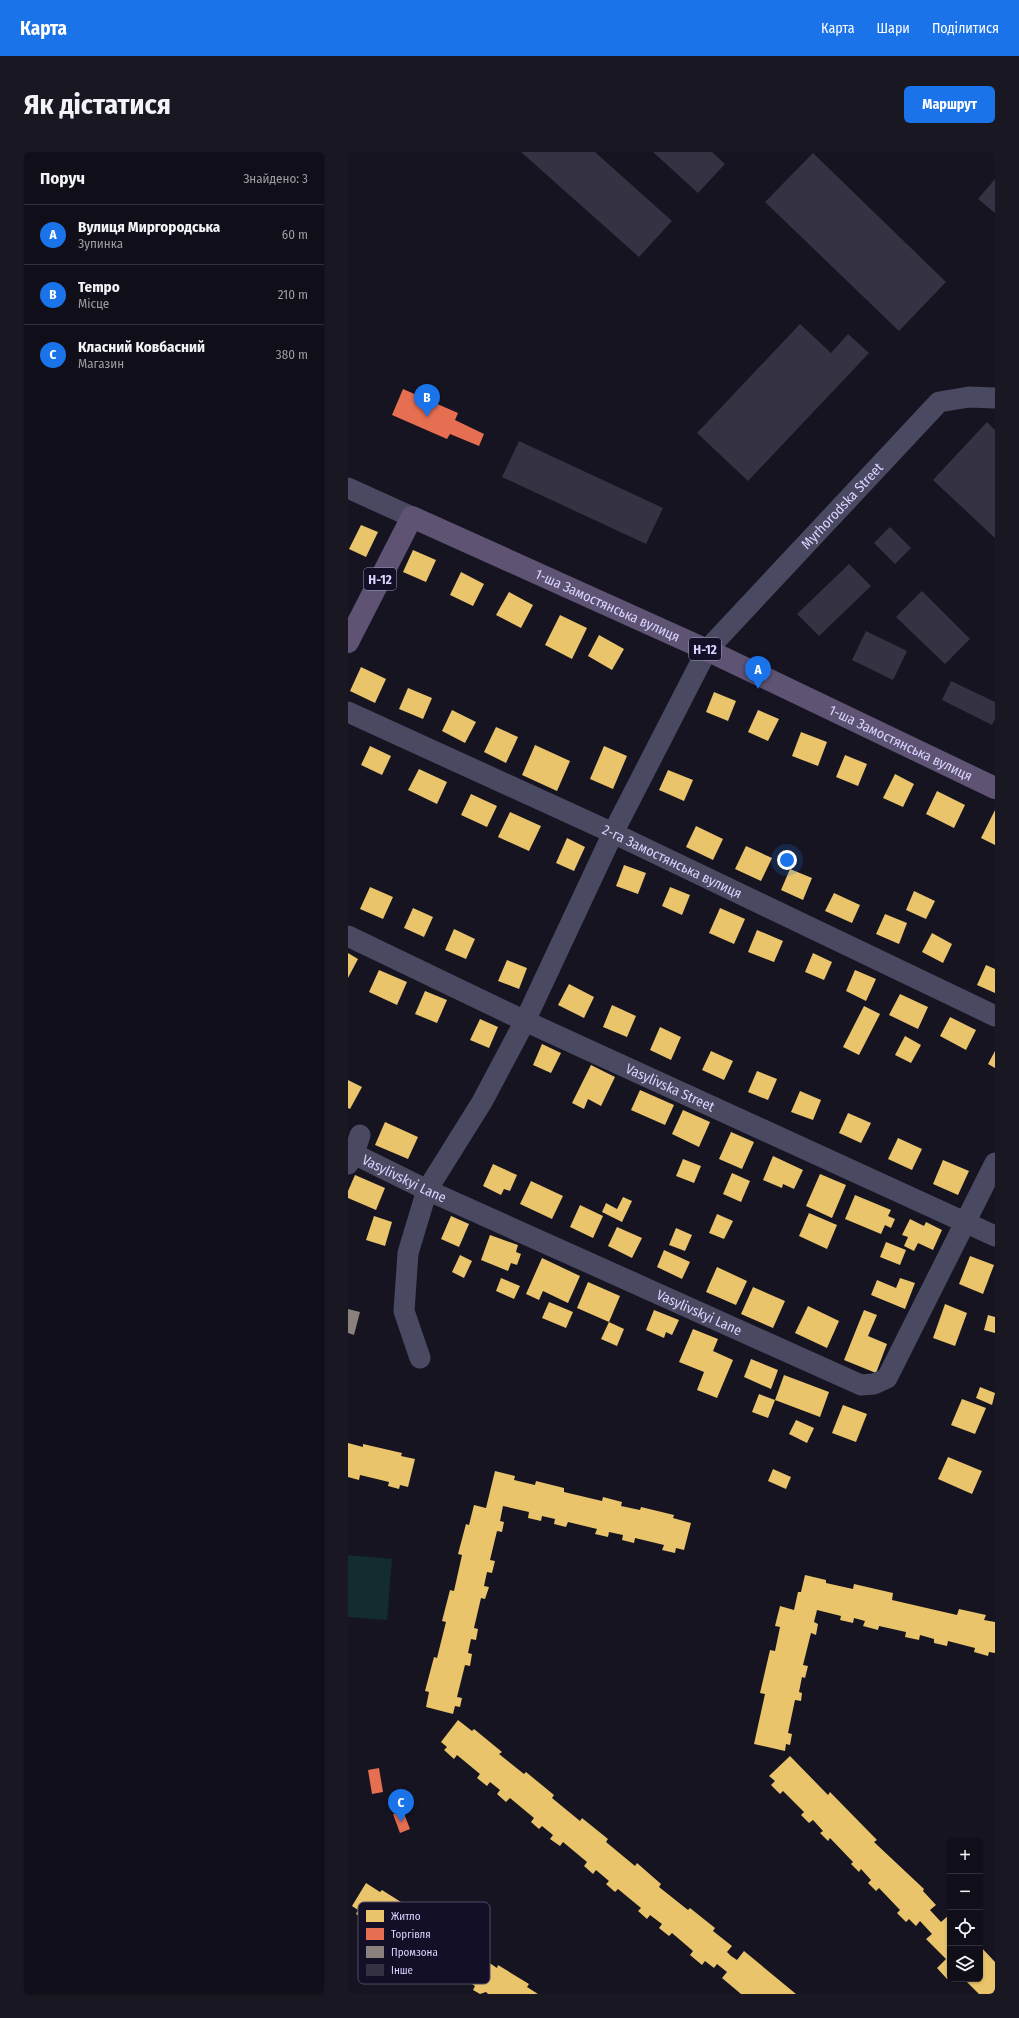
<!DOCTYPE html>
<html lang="uk">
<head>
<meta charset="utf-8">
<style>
	body { margin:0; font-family:"Fira Sans Condensed",sans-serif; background:#191822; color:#f1f3f6 }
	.controls { position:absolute; right:12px; bottom:12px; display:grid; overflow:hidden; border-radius:6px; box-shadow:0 1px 3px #0004 }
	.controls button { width:36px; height:36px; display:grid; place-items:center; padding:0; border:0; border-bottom:1px solid #302f38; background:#100f19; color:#f1f3f6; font:20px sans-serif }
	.you { position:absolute; left:439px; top:708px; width:14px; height:14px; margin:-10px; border:3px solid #fff; border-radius:50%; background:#1a73e8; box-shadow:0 0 0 6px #1a73e833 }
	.badge { display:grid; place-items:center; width:26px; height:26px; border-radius:50%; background:#1a73e8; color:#fff; font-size:13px; font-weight:700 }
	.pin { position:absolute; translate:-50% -33px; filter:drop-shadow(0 1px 2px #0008) }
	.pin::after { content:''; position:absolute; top:21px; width:14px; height:12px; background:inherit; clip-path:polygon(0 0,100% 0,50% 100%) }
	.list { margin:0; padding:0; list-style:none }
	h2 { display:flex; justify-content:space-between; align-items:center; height:52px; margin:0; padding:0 16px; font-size:17px }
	h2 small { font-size:13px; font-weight:400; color:#9c9ca2 }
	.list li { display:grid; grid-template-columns:26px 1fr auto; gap:12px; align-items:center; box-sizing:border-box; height:60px; padding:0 16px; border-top:1px solid #302f38 }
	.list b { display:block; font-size:15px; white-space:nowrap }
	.list p { margin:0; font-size:13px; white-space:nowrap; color:#9c9ca2 }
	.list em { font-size:13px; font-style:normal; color:#9c9ca2 }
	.icon { flex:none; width:22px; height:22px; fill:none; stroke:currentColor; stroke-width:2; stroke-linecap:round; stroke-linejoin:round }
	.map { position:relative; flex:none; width:647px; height:1842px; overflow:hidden; border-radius:6px }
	header { display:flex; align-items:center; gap:24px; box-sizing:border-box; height:56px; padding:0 20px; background:#1a73e8; color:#fff }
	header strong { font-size:19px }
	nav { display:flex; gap:22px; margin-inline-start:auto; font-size:14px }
	.intro { display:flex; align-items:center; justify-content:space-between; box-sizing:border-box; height:96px; padding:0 24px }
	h1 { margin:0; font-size:28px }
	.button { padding:10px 18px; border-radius:6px; background:#1a73e8; color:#fff; font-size:14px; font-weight:700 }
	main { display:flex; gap:24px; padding:0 24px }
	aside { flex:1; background:#100f19; border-radius:6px; box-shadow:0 1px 3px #0004 }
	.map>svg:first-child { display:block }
	.green { fill:#132c2d }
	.homes { fill:#e9c46a }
	.shops { fill:#e76f51 }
	.industry { fill:#8a817c }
	.building { fill:#343243 }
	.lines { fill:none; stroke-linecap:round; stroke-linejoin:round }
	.minor { stroke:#4a4962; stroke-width:21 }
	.primary { stroke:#5e5373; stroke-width:22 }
	.labels { text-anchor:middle; stroke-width:4; stroke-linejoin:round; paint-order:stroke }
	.shield { fill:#130f26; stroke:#9e99be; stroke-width:1 }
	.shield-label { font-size:13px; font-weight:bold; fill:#d9d4ff }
	.street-label { font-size:14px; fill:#d9d4ff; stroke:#130f26 }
	.key { fill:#130f26; stroke:#4e4a67; stroke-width:1 }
	.key-label { font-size:11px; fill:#d9d4ff }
</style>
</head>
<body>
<header>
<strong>Карта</strong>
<nav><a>Карта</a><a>Шари</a><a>Поділитися</a></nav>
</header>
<div class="intro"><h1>Як дістатися</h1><a class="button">Маршрут</a></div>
<main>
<aside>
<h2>Поруч<small>Знайдено: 3</small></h2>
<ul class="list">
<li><span class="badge">A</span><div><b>Вулиця Миргородська</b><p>Зупинка</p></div><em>60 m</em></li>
<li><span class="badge">B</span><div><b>Tempo</b><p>Місце</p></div><em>210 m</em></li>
<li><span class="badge">C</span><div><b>Класний Ковбасний</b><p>Магазин</p></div><em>380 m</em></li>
</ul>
</aside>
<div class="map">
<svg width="647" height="1842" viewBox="0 0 647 1842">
	<rect width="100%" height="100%" fill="#161421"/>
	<polygon class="green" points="0,1403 44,1407 39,1468 0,1465"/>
	<g class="homes">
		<polygon points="13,373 30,380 18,405 1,397"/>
		<polygon points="65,398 88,408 78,430 55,420"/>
		<polygon points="113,420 136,432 125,454 102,443"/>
		<polygon points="161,440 185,453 173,476 148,463"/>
		<polygon points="212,463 239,476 224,507 197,493"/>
		<polygon points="251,483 276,497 264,518 240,504"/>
		<polygon points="13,515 38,527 27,551 2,539"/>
		<polygon points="60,536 84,546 75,567 51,557"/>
		<polygon points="366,540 388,549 380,569 358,560"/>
		<polygon points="104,558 128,570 117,591 94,579"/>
		<polygon points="410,558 431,567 420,589 400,580"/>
		<polygon points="148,575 170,585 158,611 136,600"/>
		<polygon points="453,580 479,590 470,614 444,604"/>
		<polygon points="187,593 222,609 209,639 174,623"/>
		<polygon points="22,594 43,604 34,623 13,613"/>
		<polygon points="256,594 279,604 265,637 242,627"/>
		<polygon points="497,603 519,612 510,634 488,625"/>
		<polygon points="71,617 99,630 89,652 60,638"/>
		<polygon points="320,618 345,628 336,649 311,638"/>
		<polygon points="547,622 566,632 555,655 535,646"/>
		<polygon points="589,639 617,653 606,676 578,662"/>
		<polygon points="123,642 149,654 139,675 113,663"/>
		<polygon points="647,658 647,693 633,686"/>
		<polygon points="162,660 193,674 181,699 150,685"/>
		<polygon points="348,674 375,687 365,708 338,695"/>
		<polygon points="219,686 237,695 226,719 208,711"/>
		<polygon points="398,694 424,706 413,729 387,717"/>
		<polygon points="276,713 298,721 290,742 268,734"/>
		<polygon points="442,717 464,726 455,748 433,738"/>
		<polygon points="22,735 45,745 35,767 12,757"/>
		<polygon points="322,735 342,743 334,763 314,754"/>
		<polygon points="566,739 587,749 578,767 558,758"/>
		<polygon points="486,741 512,753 504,771 477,759"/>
		<polygon points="65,756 85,765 76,785 56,776"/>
		<polygon points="372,756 397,767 386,792 361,781"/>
		<polygon points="537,762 559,771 551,792 528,782"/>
		<polygon points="106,777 127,787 118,807 97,798"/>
		<polygon points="409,778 435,789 426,810 400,800"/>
		<polygon points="584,781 604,792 595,811 574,800"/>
		<polygon points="0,801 10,807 0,826"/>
		<polygon points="465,801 484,810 476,828 457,820"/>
		<polygon points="159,808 179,816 171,837 150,829"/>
		<polygon points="638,813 647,817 647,841 629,833"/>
		<polygon points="31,818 59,830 49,853 21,840"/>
		<polygon points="507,818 528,827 518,849 498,839"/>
		<polygon points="221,832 246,845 236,866 210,853"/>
		<polygon points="77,839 99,848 89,871 67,862"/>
		<polygon points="552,842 580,855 570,877 541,863"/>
		<polygon points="264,853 288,864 279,885 255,875"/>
		<polygon points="516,854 532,862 511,903 495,895"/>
		<polygon points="602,865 628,878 618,898 592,884"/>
		<polygon points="132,867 150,875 141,896 122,888"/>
		<polygon points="312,875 333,885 323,908 302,898"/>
		<polygon points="557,884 573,893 563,911 547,903"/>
		<polygon points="194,892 213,901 203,921 185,913"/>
		<polygon points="363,899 385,909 376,928 354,918"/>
		<polygon points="647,899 647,916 640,912"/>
		<polygon points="243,913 267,925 253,954 240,947 236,957 224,951"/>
		<polygon points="409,919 429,927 420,948 400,940"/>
		<polygon points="0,928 14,935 2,957 0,956"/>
		<polygon points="292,938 326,953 317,973 283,958"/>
		<polygon points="452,939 473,948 465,968 443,960"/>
		<polygon points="335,958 362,970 351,995 324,982"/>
		<polygon points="500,961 523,971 513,991 491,981"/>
		<polygon points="37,970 70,985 60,1007 27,993"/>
		<polygon points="383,980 406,990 394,1017 371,1007"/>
		<polygon points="550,986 574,997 564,1018 540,1007"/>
		<polygon points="425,1004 455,1018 446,1037 435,1032 434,1036 415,1028"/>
		<polygon points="335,1007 353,1014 346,1031 328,1024"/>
		<polygon points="595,1008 621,1019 610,1043 585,1032"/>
		<polygon points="145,1012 169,1023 162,1039 156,1037 153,1043 135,1034"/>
		<polygon points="384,1021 402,1029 393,1050 375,1042"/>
		<polygon points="472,1022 498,1033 484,1066 458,1054"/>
		<polygon points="7,1023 37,1036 28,1058 0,1046 0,1039"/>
		<polygon points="183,1029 215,1044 204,1067 172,1052"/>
		<polygon points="507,1043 543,1058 540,1064 547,1067 543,1076 537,1073 533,1082 497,1067"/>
		<polygon points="275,1045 284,1049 274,1070 254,1060 258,1051 269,1057"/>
		<polygon points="232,1053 255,1064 245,1086 222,1075"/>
		<polygon points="461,1061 489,1073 479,1097 451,1084"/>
		<polygon points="369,1062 385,1069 376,1087 361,1081"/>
		<polygon points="26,1064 44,1070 37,1094 18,1088"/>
		<polygon points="103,1064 121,1072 111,1095 93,1087"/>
		<polygon points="562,1067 576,1074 578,1070 594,1078 585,1098 570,1091 566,1099 556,1094 560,1085 554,1083"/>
		<polygon points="269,1075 294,1086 284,1106 260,1094"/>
		<polygon points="328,1076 344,1083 337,1099 321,1093"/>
		<polygon points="142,1083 170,1093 168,1100 173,1102 169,1113 163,1111 160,1119 133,1108"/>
		<polygon points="538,1090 558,1098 552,1113 532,1105"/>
		<polygon points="316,1098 342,1110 334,1127 309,1115"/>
		<polygon points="112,1103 124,1109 116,1126 104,1120"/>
		<polygon points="622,1104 646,1113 635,1142 611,1132"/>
		<polygon points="194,1106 232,1124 220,1151 195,1139 191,1148 178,1142"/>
		<polygon points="369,1115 399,1129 388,1153 358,1140"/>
		<polygon points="153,1126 172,1134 166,1147 148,1139"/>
		<polygon points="552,1126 567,1131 557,1157 523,1143 529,1128 548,1136"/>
		<polygon points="240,1130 272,1144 261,1170 229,1156"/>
		<polygon points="405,1135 437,1149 425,1176 393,1162"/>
		<polygon points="201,1150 225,1160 218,1176 194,1166"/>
		<polygon points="597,1152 619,1161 607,1194 585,1186"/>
		<polygon points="460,1154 491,1169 479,1196 447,1181"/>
		<polygon points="306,1158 331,1168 324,1183 318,1180 316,1186 298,1178"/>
		<polygon points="516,1158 529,1163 520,1184 539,1192 528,1221 496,1208"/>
		<polygon points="640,1163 647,1165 647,1181 636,1178"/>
		<polygon points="261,1170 276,1177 269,1194 253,1187"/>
		<polygon points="345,1177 370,1187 365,1199 385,1208 369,1246 349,1238 356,1220 331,1210"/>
		<polygon points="403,1207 430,1218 423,1237 396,1225"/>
		<polygon points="436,1223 481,1240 472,1265 427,1248 420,1266 404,1260 411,1242 427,1248"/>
		<polygon points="632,1235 647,1241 644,1253 628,1246"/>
		<polygon points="614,1247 638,1256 627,1282 603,1273"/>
		<polygon points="495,1253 519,1262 508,1290 484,1281"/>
		<polygon points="448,1268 466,1276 459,1291 441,1282"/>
		<polygon points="0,1291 15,1295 15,1292 54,1301 53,1304 67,1307 60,1335 52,1333 51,1337 40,1334 41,1330 12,1323 11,1328 0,1325"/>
		<polygon points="600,1305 634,1319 624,1342 590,1327"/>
		<polygon points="425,1317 443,1325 438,1337 420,1329"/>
		<polygon points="147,1319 167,1324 166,1328 187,1333 188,1329 216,1336 216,1340 254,1349 255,1345 274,1350 273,1354 292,1358 293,1355 326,1363 325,1366 343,1371 336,1398 328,1396 327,1401 314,1398 316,1393 287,1386 286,1391 274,1388 275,1383 261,1380 260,1385 247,1382 249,1377 220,1370 218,1375 206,1372 207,1367 194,1364 193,1369 180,1366 181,1360 155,1354 152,1369 156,1370 154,1380 149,1379 142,1408 147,1409 144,1421 139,1420 136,1434 141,1435 137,1447 133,1446 126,1476 130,1477 128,1488 123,1487 120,1501 124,1502 122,1514 117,1513 109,1545 114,1546 112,1555 107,1554 105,1562 78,1555 81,1540 77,1539 86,1505 89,1506 98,1470 94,1469 102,1438 106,1439 114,1403 110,1402 118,1372 121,1373 126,1353 138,1356"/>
		<polygon points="457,1423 478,1428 478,1431 505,1437 506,1432 545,1441 544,1448 609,1463 611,1457 638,1463 636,1468 647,1470 647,1501 641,1500 640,1504 626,1500 627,1496 600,1489 599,1494 586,1491 586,1487 572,1483 571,1488 557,1485 558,1480 531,1474 530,1478 515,1474 517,1469 506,1466 505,1471 492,1468 493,1464 469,1458 466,1470 470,1472 468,1483 463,1481 455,1513 460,1514 457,1526 454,1525 451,1540 454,1541 453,1549 447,1548 440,1581 444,1582 442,1593 438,1592 437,1599 406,1592 417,1542 412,1541 422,1498 427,1499 432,1475 427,1474 432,1454 446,1458 450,1440 453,1440"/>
		<polygon points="110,1568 124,1579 126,1577 154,1600 151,1602 176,1622 178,1620 206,1643 204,1646 232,1669 234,1666 260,1687 258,1690 287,1714 289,1711 313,1732 311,1735 340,1758 342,1756 367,1776 365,1779 384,1794 379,1800 383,1804 389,1808 396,1799 448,1842 393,1842 374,1826 379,1820 369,1812 366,1816 357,1809 354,1813 342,1803 345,1799 324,1781 321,1784 311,1776 314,1772 302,1763 299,1767 290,1759 293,1756 270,1737 267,1740 258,1732 261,1729 248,1718 245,1722 236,1714 239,1710 215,1690 212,1694 202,1687 205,1683 194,1674 191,1677 183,1670 186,1666 162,1646 158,1650 149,1642 152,1638 142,1630 139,1634 129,1626 132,1622 109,1603 106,1607 96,1598 99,1595 93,1590"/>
		<polygon points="442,1604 480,1643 482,1640 529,1688 526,1690 576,1737 575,1739 588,1753 582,1758 593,1770 601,1763 602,1764 602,1824 599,1827 589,1816 598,1807 578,1787 584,1782 572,1769 568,1774 561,1767 558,1770 549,1761 552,1758 531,1736 528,1739 520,1731 523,1728 513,1717 511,1720 503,1712 505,1710 482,1686 480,1689 472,1681 475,1679 465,1668 461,1671 453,1663 456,1660 435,1639 432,1642 423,1633 427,1629 421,1624"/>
		<polygon points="18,1731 32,1740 34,1738 64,1757 62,1760 90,1778 91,1775 120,1794 119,1796 149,1816 150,1813 181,1832 179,1835 190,1842 140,1842 138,1840 132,1842 125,1838 127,1834 116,1827 114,1830 103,1823 105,1820 91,1810 79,1803 77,1806 67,1800 69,1796 57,1788 54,1792 44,1785 46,1782 19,1765 17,1768 8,1762 10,1758 4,1754"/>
		<polygon points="632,1794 647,1810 647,1842 631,1842 616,1827 632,1827"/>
	</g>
	<g class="shops">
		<polygon points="55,237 110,261 107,268 136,282 131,294 102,282 99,287 44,263"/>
		<polygon points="31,1616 35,1640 24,1642 20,1618"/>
		<polygon points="55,1659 62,1677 52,1681 45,1662"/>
	</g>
	<polygon class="industry" points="0,1157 12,1160 6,1183 0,1181"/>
	<g class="building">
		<polygon points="173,0 247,0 324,69 291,105"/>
		<polygon points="305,0 364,0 377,12 350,41"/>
		<polygon points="465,1 598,130 551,179 417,50"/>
		<polygon points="647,27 647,61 630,47"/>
		<polygon points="452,172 483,201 500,182 521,201 400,329 349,281"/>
		<polygon points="639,270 647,278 647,386 585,328"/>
		<polygon points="171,289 315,356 298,392 154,325"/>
		<polygon points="542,375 563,396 547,412 526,391"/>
		<polygon points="501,412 523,434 471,484 449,462"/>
		<polygon points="574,439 622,487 597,512 548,465"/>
		<polygon points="518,479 559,499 545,528 504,508"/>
		<polygon points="603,529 647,550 647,567 644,573 594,548"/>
	</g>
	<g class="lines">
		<g class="minor">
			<polyline points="0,336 64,365"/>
			<path id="s1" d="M0,560L265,681L647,864"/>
			<path id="s2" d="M0,784L177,869L647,1084"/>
			<path id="s3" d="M6,1002L79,1038L513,1233L526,1232L539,1226L647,1011"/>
			<polyline points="0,1012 6,1002 12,983"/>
			<path id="s4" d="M72,1206L56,1159L60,1101L79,1038L134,950L177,869L265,681L359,498L591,250L621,245L647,246"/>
		</g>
		<path class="primary" id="s5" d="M0,490L64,365L359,498L647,636"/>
	</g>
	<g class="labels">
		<g class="shield">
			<rect x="16" y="416" width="32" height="22" rx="3"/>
			<rect x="341" y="486" width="32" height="22" rx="3"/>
		</g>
		<g class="shield-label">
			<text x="32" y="432">Н-12</text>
			<text x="357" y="502">Н-12</text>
		</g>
		<g class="street-label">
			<text dy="5" stroke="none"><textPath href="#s4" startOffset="980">Myrhorodska Street</textPath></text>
			<text dy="5" stroke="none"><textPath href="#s5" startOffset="355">1-ша Замостянська вулиця</textPath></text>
			<text dy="5" stroke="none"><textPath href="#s5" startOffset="679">1-ша Замостянська вулиця</textPath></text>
			<text dy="5" stroke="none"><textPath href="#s1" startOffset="357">2-га Замостянська вулиця</textPath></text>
			<text dy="5" stroke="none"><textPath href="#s2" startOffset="356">Vasylivska Street</textPath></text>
			<text dy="5" stroke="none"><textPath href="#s3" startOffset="56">Vasylivskyi Lane</textPath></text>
			<text dy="5" stroke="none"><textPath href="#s3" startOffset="380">Vasylivskyi Lane</textPath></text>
		</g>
	</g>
	<rect x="10" y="1750" width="132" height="82" rx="6" class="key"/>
	<rect x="18" y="1758" width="18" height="12" fill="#e9c46a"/>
	<rect x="18" y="1776" width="18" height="12" fill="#e76f51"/>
	<rect x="18" y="1794" width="18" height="12" fill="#8a817c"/>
	<rect x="18" y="1812" width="18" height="12" fill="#343243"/>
	<g class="key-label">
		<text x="43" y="1768">Житло</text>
		<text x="43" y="1786">Торгівля</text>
		<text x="43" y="1804">Промзона</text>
		<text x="43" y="1822">Інше</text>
	</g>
</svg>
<div class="controls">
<button>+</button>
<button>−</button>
<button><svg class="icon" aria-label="locate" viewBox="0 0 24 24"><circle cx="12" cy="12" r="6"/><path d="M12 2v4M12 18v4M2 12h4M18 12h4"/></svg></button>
<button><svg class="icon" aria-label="layers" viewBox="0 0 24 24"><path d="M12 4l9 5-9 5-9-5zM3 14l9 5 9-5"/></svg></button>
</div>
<div class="you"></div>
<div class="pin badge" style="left:410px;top:537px">A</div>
<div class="pin badge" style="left:79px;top:265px">B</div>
<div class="pin badge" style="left:53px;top:1670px">C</div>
</div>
</main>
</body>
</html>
